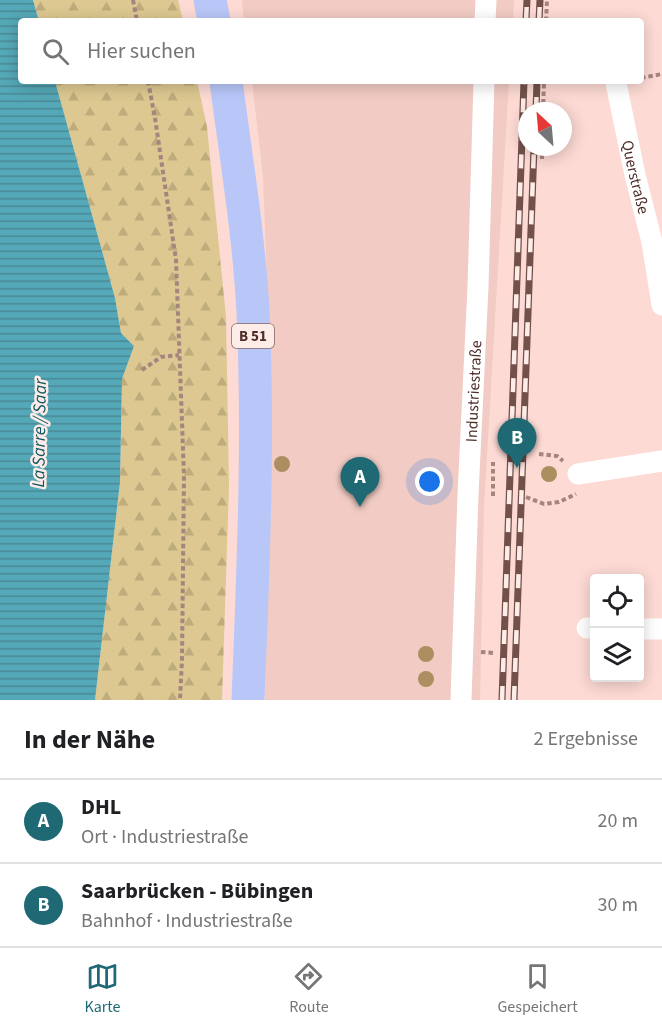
<!DOCTYPE html>
<html lang="de">
<head>
<meta charset="utf-8">
<style>
	body { margin:0; font-family:"Source Sans 3",sans-serif; background:#f6f6f6; color:#202124 }
	.controls { position:absolute; right:18px; bottom:18px; display:grid; overflow:hidden; border-radius:6px; box-shadow:0 3px 15px #0003 }
	.controls button { width:54px; height:54px; display:grid; place-items:center; padding:0; border:0; border-bottom:2px solid #e0e0e0; background:#fff; color:#202124; font:30px sans-serif }
	.compass { position:absolute; left:518px; top:102px; width:54px; height:54px; border-radius:50%; background:#fff; box-shadow:0 3px 15px #0003; rotate:334deg }
	.you { position:absolute; left:430px; top:482px; width:21px; height:21px; margin:-15px; border:4px solid #fff; border-radius:50%; background:#1a73e8; box-shadow:0 0 0 9px #1a73e833 }
	.badge { display:grid; place-items:center; width:39px; height:39px; border-radius:50%; background:#1f6974; color:#fff; font-size:20px; font-weight:700 }
	.pin { position:absolute; translate:-50% -50px; filter:drop-shadow(0 2px 3px #0008) }
	.pin::after { content:''; position:absolute; top:32px; width:21px; height:18px; background:inherit; clip-path:polygon(0 0,100% 0,50% 100%) }
	.list { margin:0; padding:0; list-style:none }
	h2 { display:flex; justify-content:space-between; align-items:center; height:78px; margin:0; padding:0 24px; font-size:26px }
	h2 small { font-size:20px; font-weight:400; color:#757577 }
	.list li { display:grid; grid-template-columns:39px 1fr auto; gap:18px; align-items:center; box-sizing:border-box; height:84px; padding:0 24px; border-top:2px solid #e0e0e0 }
	.list b { display:block; font-size:22px; white-space:nowrap }
	.list p { margin:0; font-size:20px; white-space:nowrap; color:#757577 }
	.list em { font-size:20px; font-style:normal; color:#757577 }
	.icon { flex:none; width:33px; height:33px; fill:none; stroke:currentColor; stroke-width:2; stroke-linecap:round; stroke-linejoin:round }
	.map { position:relative; flex:none; width:662px; height:700px; overflow:hidden }
	.search { position:absolute; background:#fff; box-shadow:0 3px 15px #0003; left:18px; right:18px; top:18px; height:66px; display:flex; align-items:center; gap:15px; box-sizing:border-box; padding:0 21px; border-radius:6px; color:#757577; font-size:22px }
	.sheet { height:246px; background:#fff }
	nav { display:flex; justify-content:space-around; align-items:center; box-sizing:border-box; height:84px; border-top:2px solid #e0e0e0; background:#fff; font-size:16px; color:#757577 }
	nav a { display:grid; justify-items:center; gap:3px }
	nav .on { color:#1f6974 }
	.map>svg:first-child { display:block }
	.built { fill:#f1cbc4 }
	.forest { fill:url(#forest-firs) }
	.water { fill:url(#water-rules) }
	.lines { fill:none; stroke-linecap:round; stroke-linejoin:round }
	.path { stroke:#a7857f; stroke-width:4; stroke-dasharray:4.5 3; stroke-linecap:butt }
	.minor { stroke:#fff; stroke-width:21 }
	.primary { stroke:#b8c7f8; stroke-width:33 }
	.rail-casing { stroke:#72514b; stroke-width:7 }
	.rail { stroke:#feece8; stroke-width:4.5; stroke-dasharray:14; stroke-linecap:butt }
	.tree { fill:#ab8f60 }
	.labels { text-anchor:middle; stroke-width:5; stroke-linejoin:round; paint-order:stroke }
	.shield { fill:#feece8; stroke:#846762; stroke-width:1.5 }
	.shield-label { font-size:15px; font-weight:bold; fill:#4f2e28 }
	.street-label { font-size:16px; fill:#4f2e28; stroke:#feece8 }
	.water-label { font-size:18px; font-style:italic; fill:#0c5661; stroke:#feece8 }
</style>
</head>
<body>
<div class="map">
<svg width="662" height="700" viewBox="0 0 662 700">
	<defs>
		<pattern id="forest-firs" width="22" height="20" patternUnits="userSpaceOnUse" patternTransform="scale(1.5)"><rect width="22" height="20" fill="#dcc890"/><path d="M5 1l3.5 6h-7zM16 11l3.5 6h-7z" fill="#bfac7c"/></pattern>
		<pattern id="water-rules" width="6" height="5" patternUnits="userSpaceOnUse" patternTransform="scale(1.5)"><rect width="6" height="5" fill="#55a8b7"/><path d="M0 2.5h6" fill="none" stroke="#498995"/></pattern>
	</defs>
	<rect width="100%" height="100%" fill="#fddad4"/>
	<g class="built">
		<polygon points="242,0 514,0 513,21 244,21"/>
		<polygon points="252,81 509,81 484,506 480,700 265,700 271,377 263,177"/>
	</g>
	<g class="forest">
		<polygon points="33,0 178,0 183,21 39,21"/>
		<polygon points="55,81 197,81 207,127 226,317 229,486 222,700 95,700 120,482 122,379 134,346 121,333 115,298"/>
	</g>
	<polygon class="water" points="0,0 33,0 39,21 21,21 21,81 55,81 115,298 121,333 134,346 122,379 120,482 95,700 0,700"/>
	<g class="lines">
		<g class="path">
			<polyline points="133,0 137,21"/>
			<polyline points="546,21 547,0"/>
			<polyline points="641,78 662,74"/>
			<polyline points="148,81 155,118 176,260 184,476 182,660 180,700"/>
			<polyline points="543,111 544,81"/>
			<polyline points="542,159 542,147"/>
			<polyline points="142,370 161,357 179,355"/>
			<polyline points="539,454 557,456 563,461"/>
			<polyline points="493,496 493,462"/>
			<polyline points="526,497 544,504 559,502 576,494"/>
			<polyline points="481,652 494,653"/>
		</g>
		<g class="minor">
			<polyline points="485,21 486,0"/>
			<path id="s1" d="M616,83L635,175L652,242L662,305"/>
			<polyline points="578,474 662,461"/>
			<polyline points="587,628 594,628"/>
			<polyline points="640,629 662,629"/>
			<path id="s2" d="M461,700L468,495L478,287L484,81"/>
		</g>
		<g class="primary">
			<polyline points="210,0 214,21"/>
			<path d="M226,81C236,158 249,235 253,312C259,442 253,571 248,700"/>
		</g>
		<g class="rail-casing">
			<g id="rail">
				<polyline points="526,21 527,0"/>
				<polyline points="539,21 540,0"/>
				<polyline points="536,111 537,81"/>
				<polyline points="502,700 524,81"/>
				<polyline points="514,700 534,147"/>
			</g>
		</g>
		<use href="#rail" class="rail"/>
	</g>
	<g class="tree">
		<circle cx="282" cy="464" r="8"/>
		<circle cx="549" cy="474" r="8"/>
		<circle cx="426" cy="654" r="8"/>
		<circle cx="426" cy="679" r="8"/>
	</g>
	<g class="labels">
		<rect class="shield" x="232" y="324" width="42" height="24" rx="4.5"/>
		<g class="shield-label">
			<text x="253" y="341">B 51</text>
		</g>
		<g class="street-label">
			<text dy="6" stroke="none"><textPath href="#s1" startOffset="96">Querstraße</textPath></text>
			<text dy="6" stroke="none"><textPath href="#s2" startOffset="309">Industriestraße</textPath></text>
		</g>
		<g class="water-label">
			<text transform="translate(39 433) rotate(-89)" y="6">La Sarre / Saar</text>
		</g>
	</g>
</svg>
<div class="controls">
<button><svg class="icon" aria-label="locate" viewBox="0 0 24 24"><circle cx="12" cy="12" r="6"/><path d="M12 2v4M12 18v4M2 12h4M18 12h4"/></svg></button>
<button><svg class="icon" aria-label="layers" viewBox="0 0 24 24"><path d="M12 4l9 5-9 5-9-5zM3 14l9 5 9-5"/></svg></button>
</div>
<svg class="compass" viewBox="-18 -18 36 36"><path d="M0-13l5 13h-10z" fill="#e53935"/><path d="M0 13l5-13h-10z" fill="#757577"/></svg>
<div class="you"></div>
<div class="pin badge" style="left:360px;top:507px">A</div>
<div class="pin badge" style="left:517px;top:468px">B</div>
<div class="search"><svg class="icon" aria-label="search" viewBox="0 0 24 24"><circle cx="10" cy="10" r="6"/><path d="M15 15l6 6"/></svg>Hier suchen</div>
</div>
<section class="sheet">
<h2>In der Nähe<small>2 Ergebnisse</small></h2>
<ul class="list">
<li><span class="badge">A</span><div><b>DHL</b><p>Ort · Industriestraße</p></div><em>20 m</em></li>
<li><span class="badge">B</span><div><b>Saarbrücken - Bübingen</b><p>Bahnhof · Industriestraße</p></div><em>30 m</em></li>
</ul>
</section>
<nav>
<a class="on"><svg class="icon" aria-label="map" viewBox="0 0 24 24"><path d="M3 6l6-2 6 2 6-2v14l-6 2-6-2-6 2zM9 4v14M15 6v14"/></svg>Karte</a>
<a><svg class="icon" aria-label="directions" viewBox="0 0 24 24"><path d="M12 3l9 9-9 9-9-9zM9 14v-3h6M13 9l2 2-2 2"/></svg>Route</a>
<a><svg class="icon" aria-label="saved" viewBox="0 0 24 24"><path d="M7 4h10v16l-5-4-5 4z"/></svg>Gespeichert</a>
</nav>
</body>
</html>
